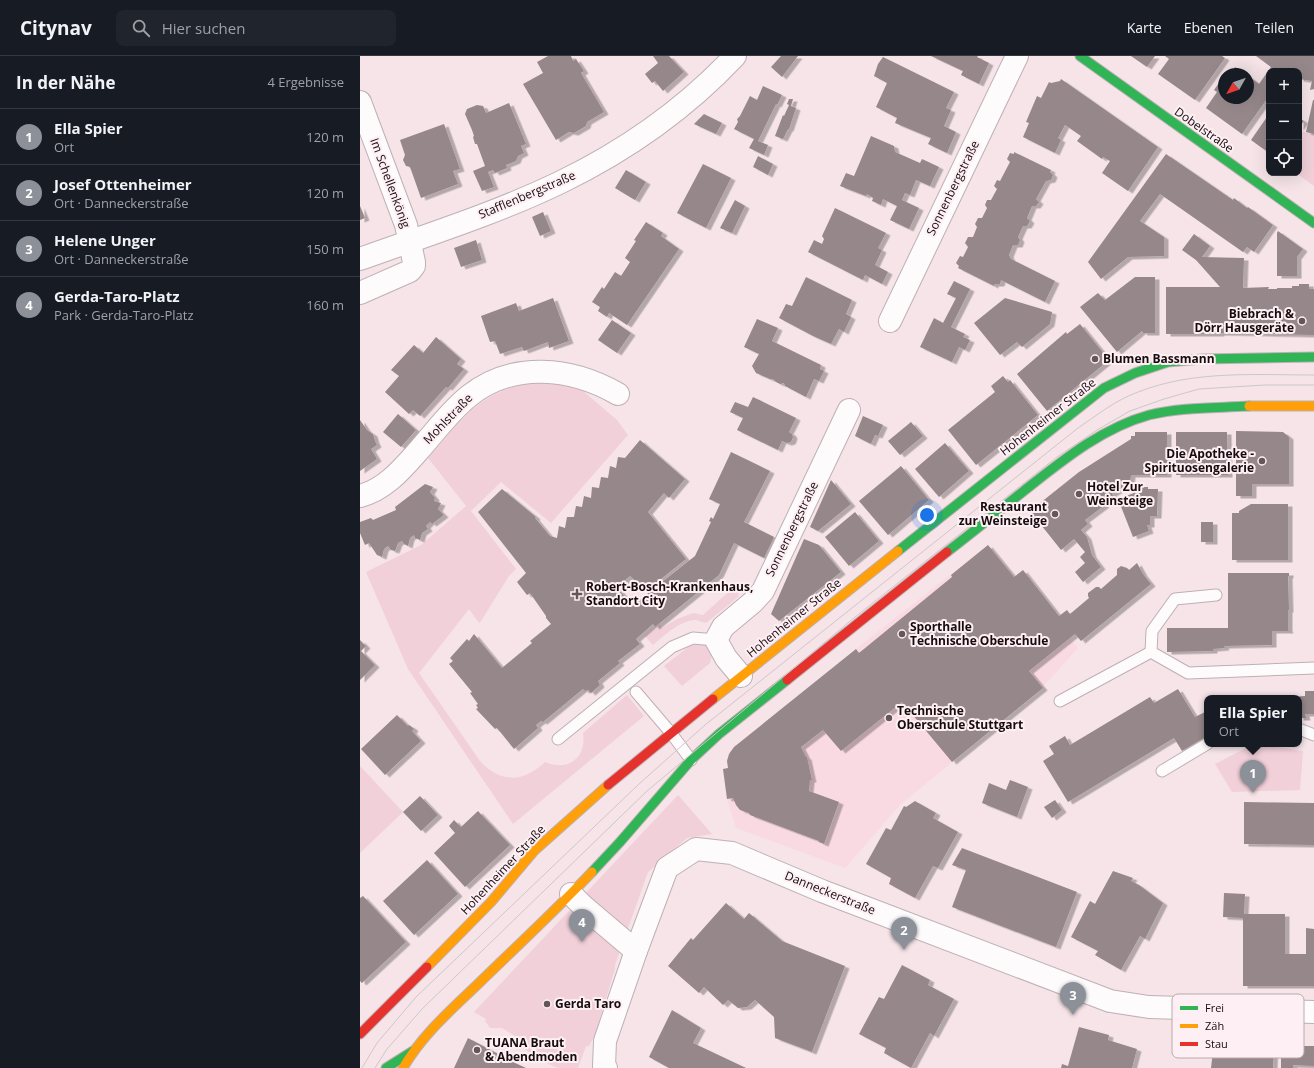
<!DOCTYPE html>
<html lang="de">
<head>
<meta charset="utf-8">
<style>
	body { margin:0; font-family:"Open Sans",sans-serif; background:#20242c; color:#f1f3f6 }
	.controls { position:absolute; right:12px; top:12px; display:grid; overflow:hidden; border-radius:8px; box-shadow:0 4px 16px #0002 }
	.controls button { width:36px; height:36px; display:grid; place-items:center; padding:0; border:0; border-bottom:1px solid #363941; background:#171b24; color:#f1f3f6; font:20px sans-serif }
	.compass { position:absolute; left:858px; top:12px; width:36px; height:36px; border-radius:50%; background:#171b24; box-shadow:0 4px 16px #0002; rotate:230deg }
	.you { position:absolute; left:567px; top:459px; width:14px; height:14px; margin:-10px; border:3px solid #fff; border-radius:50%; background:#1a73e8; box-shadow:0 0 0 6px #1a73e833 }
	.badge { display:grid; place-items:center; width:26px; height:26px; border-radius:50%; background:#8c9099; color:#fff; font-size:13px; font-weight:700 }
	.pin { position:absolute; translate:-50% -33px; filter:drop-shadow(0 1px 2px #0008) }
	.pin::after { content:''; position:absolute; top:21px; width:14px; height:12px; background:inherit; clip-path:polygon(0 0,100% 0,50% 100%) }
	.popup { position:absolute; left:844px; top:639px; width:98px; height:52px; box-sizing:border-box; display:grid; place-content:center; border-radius:8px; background:#171b24; filter:drop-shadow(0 1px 3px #0005); font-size:13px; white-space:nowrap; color:#9ea1a6 }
	.popup b { font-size:15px; color:#f1f3f6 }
	.popup::after { content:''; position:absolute; left:50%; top:100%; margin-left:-8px; border:8px solid transparent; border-top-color:#171b24 }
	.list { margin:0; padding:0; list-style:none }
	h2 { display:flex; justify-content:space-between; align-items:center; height:52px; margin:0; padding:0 16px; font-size:17px }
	h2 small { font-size:13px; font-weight:400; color:#9ea1a6 }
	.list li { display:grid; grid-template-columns:26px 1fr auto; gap:12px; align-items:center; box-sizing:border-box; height:56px; padding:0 16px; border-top:1px solid #363941 }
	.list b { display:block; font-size:15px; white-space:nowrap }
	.list p { margin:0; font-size:13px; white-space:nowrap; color:#9ea1a6 }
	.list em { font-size:13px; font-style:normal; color:#9ea1a6 }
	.icon { flex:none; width:22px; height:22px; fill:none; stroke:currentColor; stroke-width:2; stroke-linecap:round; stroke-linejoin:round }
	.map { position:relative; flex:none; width:954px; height:1012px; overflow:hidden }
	header { display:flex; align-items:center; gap:24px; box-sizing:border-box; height:56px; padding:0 20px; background:#171b24; border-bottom:1px solid #363941 }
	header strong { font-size:19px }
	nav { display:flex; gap:22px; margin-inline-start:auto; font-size:14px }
	.search { width:280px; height:36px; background:#20242c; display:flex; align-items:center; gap:10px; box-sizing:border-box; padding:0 14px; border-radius:8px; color:#9ea1a6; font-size:15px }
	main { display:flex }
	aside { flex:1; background:#171b24 }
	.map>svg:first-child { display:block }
	.built { fill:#f9dae2 }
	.green { fill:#f1d0d9 }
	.building { fill:#95878a; filter:url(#shadow) }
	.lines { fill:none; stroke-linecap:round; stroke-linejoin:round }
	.lane-casing { stroke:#beb0b4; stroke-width:13 }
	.street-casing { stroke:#beb0b4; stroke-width:24 }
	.fast-casing { stroke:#beb0b4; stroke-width:11 }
	.slow-casing { stroke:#beb0b4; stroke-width:11 }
	.jam-casing { stroke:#beb0b4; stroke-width:11 }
	.lane { stroke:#fefbfc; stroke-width:11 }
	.street { stroke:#fefbfc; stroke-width:22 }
	.fast { stroke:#30b455; stroke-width:9 }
	.slow { stroke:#ff9f0a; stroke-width:9 }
	.jam { stroke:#e5322d; stroke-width:9 }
	.tram { stroke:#ccc7c9; stroke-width:1 }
	.poi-dot { fill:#64575a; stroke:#fdeff3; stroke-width:1.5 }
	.labels { text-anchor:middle; stroke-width:4; stroke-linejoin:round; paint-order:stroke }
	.street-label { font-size:12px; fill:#160b0e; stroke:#fdeff3 }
	.poi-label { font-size:12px; font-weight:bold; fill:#160b0e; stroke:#fdeff3; text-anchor:start }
	.key { fill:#fdeff3; stroke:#b8abae; stroke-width:1 }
	.key-label { font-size:11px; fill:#160b0e }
</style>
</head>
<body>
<header>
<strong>Citynav</strong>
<div class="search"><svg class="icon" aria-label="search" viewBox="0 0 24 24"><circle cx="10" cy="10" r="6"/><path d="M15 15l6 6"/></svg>Hier suchen</div>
<nav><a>Karte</a><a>Ebenen</a><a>Teilen</a></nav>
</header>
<main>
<aside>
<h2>In der Nähe<small>4 Ergebnisse</small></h2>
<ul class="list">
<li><span class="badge">1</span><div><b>Ella Spier</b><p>Ort</p></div><em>120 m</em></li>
<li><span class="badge">2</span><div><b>Josef Ottenheimer</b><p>Ort · Danneckerstraße</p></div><em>120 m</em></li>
<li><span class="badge">3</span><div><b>Helene Unger</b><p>Ort · Danneckerstraße</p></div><em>150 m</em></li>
<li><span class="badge">4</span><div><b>Gerda-Taro-Platz</b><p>Park · Gerda-Taro-Platz</p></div><em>160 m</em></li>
</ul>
</aside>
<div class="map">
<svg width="954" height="1012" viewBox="0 0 954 1012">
	<defs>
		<filter id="shadow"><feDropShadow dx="4.5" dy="2.5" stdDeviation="0" flood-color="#0004"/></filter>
	</defs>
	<rect width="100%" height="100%" fill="#f6e4e8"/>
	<polygon class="built" points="628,489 718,592 682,632 540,749 485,812 376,772 367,743 363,713 368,712 367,705 370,696 496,593"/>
	<g class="green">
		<polygon points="939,75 954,78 954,130 936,117 939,117"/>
		<path d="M178,327L200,329L223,335L257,364L268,379L191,467L141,426L111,455L156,513L149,520L121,565L119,567L109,553L59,617L120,705C140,727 163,727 185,706C208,716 227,702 223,677L267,639L284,660L153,768L48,613L6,516L61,489L106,450L68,402C103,363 122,331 178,327Z"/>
		<path d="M373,532L379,535L378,541L346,567C343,566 339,565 336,564C322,563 302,581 293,589L285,580L299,568L302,572L317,563L333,557L343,559Z"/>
		<polygon points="340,587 348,590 352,599 350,607 322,630 304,610 331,589"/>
		<polygon points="909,690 943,695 940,734 872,736 855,708 886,692"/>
		<polygon points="0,710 43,756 0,797"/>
		<path d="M318,739L352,778L327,782L288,816L255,909V913L235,979L229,990H226L218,1012C212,1012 204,1012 199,1012C190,1010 162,994 159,986L160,983L142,972H130L125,965L126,963L114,956Z"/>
	</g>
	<g class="building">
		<polygon points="188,0 211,0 213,5 216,3 224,15 221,17 244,56 227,66 226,70 214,77 209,76 196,84 163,28 183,17 177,6"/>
		<polygon points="293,0 309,0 324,16 303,35 295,25 292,27 285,18 298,7"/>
		<polygon points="421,0 438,0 422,21 411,11"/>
		<polygon points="571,0 618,0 617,1 629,7 619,28 601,19 603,15"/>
		<polygon points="771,0 795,0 787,11"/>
		<polygon points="805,0 862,0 865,2 835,44 798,18 809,3"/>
		<polygon points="896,0 954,0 954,33 950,34 952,25 939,23 939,15 909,15 909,40 882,78 846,52 857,36 854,34 861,24 864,26 864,42 888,42 888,20 899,28 911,11"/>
		<polygon points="523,1 594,36 586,52 591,54 584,70 596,76 587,97 568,88 571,82 535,67 537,62 516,51 527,27 514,20 518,8"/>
		<polygon points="875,11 885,18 870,18"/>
		<polygon points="701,23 798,91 768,135 742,117 750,105 743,101 742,103 717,85 721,80 705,69 698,82 701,84 695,97 663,81 669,67 666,66 677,40 681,42 689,26 691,27 700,25"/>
		<polygon points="403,30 422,39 417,49 416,48 398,85 408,89 404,99 389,92 394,83 374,73 378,66 377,63 380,60 390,40 397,44"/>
		<polygon points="429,43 433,43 431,50 436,52 429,73 428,73 423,83 415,80 423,59 424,60 429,49 427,48"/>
		<polygon points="953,44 954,44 954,78 946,76"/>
		<polygon points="149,47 166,88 161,90 164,97 158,100 156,105 146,109 147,112 135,117 133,114 128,116 134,131 122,135 113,115 125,110 117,88 115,88 113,81 114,80 112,74 105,58 107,53 117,49 123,50 126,57"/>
		<polygon points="344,58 362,67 356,78 334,68"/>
		<polygon points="909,58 909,97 891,84"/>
		<polygon points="939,62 944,65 939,72"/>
		<polygon points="84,68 100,113 93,115 98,128 61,142 50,111 46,110 43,104 45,99 40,84"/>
		<polygon points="511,80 534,90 535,96 560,107 562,103 579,111 570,130 556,124 550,139 545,137 542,144 559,152 549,173 530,164 537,150 523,143 521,149 512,145 513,142 507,138 506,140 480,130 486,117 494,120"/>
		<polygon points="654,96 691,114 690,116 693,119 691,124 686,125 676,143 679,146 676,150 672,150 667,162 670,165 667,170 663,170 658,181 660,184 658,189 653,189 649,199 651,203 695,225 685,246 641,224 640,228 634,228 634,230 598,212 599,210 596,207 600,200 603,201 608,191 605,187 608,181 613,181 617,171 615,168 618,162 622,162 627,152 625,149 627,144 631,144 637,133 634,130 637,124 640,125 650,106 647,103 650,97 654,98"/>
		<polygon points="806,98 873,144 874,142 887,152 888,151 913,169 894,196 887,191 883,196 800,138 780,165 804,181 804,200 768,201 741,223 728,206"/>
		<polygon points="398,100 413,108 408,119 393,111"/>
		<polygon points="343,108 371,122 346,172 317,157"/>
		<polygon points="266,114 286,126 275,144 255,132"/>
		<polygon points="375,144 385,150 372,177 360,172"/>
		<polygon points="0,150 5,162 0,164"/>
		<polygon points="475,152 526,177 518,192 522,194 515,209 528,216 522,228 505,219 503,224 448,196 454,184 462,188 464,183 462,180"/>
		<polygon points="183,156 191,175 180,180 172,161"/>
		<polygon points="286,166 303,177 301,180 319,193 267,269 249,257 247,261 238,255 240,251 232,246 242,231 244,233 255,216 261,220 270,206 265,202 276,185 274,184"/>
		<polygon points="918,175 943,193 937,201 937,220 917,220 917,177"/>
		<polygon points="834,178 850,190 842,201 884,202 883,232 909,231 908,233 917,233 917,232 932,232 932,230 939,230 939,228 949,228 949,233 954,233 954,279 860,277 860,278 806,278 806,231 860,231 836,204 822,194"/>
		<polygon points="116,184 122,204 101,211 94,192"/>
		<polygon points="446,221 492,244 486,258 491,261 484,276 479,273 471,288 453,280 419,262 426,248 432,250"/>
		<polygon points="775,221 795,221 795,277 783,277 782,275 757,296 720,251 738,237 745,244"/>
		<polygon points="594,225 610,233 591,271 605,278 603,281 610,284 605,294 599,291 592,306 560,291 574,262 583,267 596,242 587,238"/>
		<polygon points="193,242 209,285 189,292 188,286 164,295 162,291 140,298 135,285 130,286 121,260 156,247 159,255"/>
		<polygon points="645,242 692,256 690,268 662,291 657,286 640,299 614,267"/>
		<polygon points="397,263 418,272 412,285 461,309 460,313 464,315 459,325 454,323 446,341 425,330 424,327 420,328 416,326 413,323 410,323 396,317 392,310 399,298 384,291"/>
		<polygon points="252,264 271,277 257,297 238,284"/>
		<polygon points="720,268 749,304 687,355 657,318 706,276 707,278"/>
		<polygon points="76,281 101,303 97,308 104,313 88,332 86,331 60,360 53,354 49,358 25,336 39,320 31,314 54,289 63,297"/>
		<polygon points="643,320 648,326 650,324 678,359 616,409 588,374 635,336 631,330"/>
		<polygon points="393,341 436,362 429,376 432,378 433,381 431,386 427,387 422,385 418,394 377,374 383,362 370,356 375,346 388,351"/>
		<polygon points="38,358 56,374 41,391 23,376"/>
		<polygon points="503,360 523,369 518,380 515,379 511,388 495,380"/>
		<polygon points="0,364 7,374 13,378 15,385 17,389 11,393 17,403 0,415"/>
		<polygon points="551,366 563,380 540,399 528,385"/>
		<polygon points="876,375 923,376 929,381 929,428 892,428 892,440 876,440"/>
		<polygon points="775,376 807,376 807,419 771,419 770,427 752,438 754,442 744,448 745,449 725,464 728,468 721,474 727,481 732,499 741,511 723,526 715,516 725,507 720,501 725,496 714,483 701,494 670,455 719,416 771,383 771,380 775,380"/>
		<polygon points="816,376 867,376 868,419 816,419"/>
		<polygon points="280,384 325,423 309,442 304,437 288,456 326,503 286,535 270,520 257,531 272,550 335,500 351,466 349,465 351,461 353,463 360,448 349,443 371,396 410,415 384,466 414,481 404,502 374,487 359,519 295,571 293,568 276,583 280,588 258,605 260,607 238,625 240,629 231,637 228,634 225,635 223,633 183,666 181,665 176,669 178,672 154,693 137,672 135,673 116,653 118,652 116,649 118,648 110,637 112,636 89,608 93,605 90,602 107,583 109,585 114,578 142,612 172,587 170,585 191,568 186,562 186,560 170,537 167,539 157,526 166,517 118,456 142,433 176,461 175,462 190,480 197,482 199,470 205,472 207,461 214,461 216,450 222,451 224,440 231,442 232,431 239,432 241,421 248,422 250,410 256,412 258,401 265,402"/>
		<polygon points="585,387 609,415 579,441 555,413"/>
		<polygon points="541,410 569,444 528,479 499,445"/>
		<polygon points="471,424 491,448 458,475 450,471"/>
		<polygon points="65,428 73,431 70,436 75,442 74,445 81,447 78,453 84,459 72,468 70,466 66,470 68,473 62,477 60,484 55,482 54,479 50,482 48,490 44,488 42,485 38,487 35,495 31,494 28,490 24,493 22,501 17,499 9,487 5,489 0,477 0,466 11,462 13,464 36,454 35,451"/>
		<polygon points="772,431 788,431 788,433 798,433 797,460 790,460 790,469 787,469 789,475 773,481 758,443 774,437"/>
		<polygon points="891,448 928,448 928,504 872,504 872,457 879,457 879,455"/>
		<polygon points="495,456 519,485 489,510 465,481"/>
		<rect x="841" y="466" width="12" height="20"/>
		<polygon points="444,483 459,489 481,516 419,565 411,558"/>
		<polygon points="628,489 654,521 663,514 699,560 707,554 710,558 729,542 728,540 728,537 736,531 739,531 741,533 757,519 757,513 761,510 767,512 769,514 777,507 783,518 791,528 721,585 715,578 669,615 683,632 592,706 542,646 481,695 463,674 441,691 446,701 447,701 452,724 450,724 449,735 479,746 464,788 459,786 459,785 390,759 389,757 380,754 376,749 373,742 367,743 363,713 368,712 367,705 369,698 374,691 496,593 499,597 592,521 591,519"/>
		<polygon points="868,517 929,517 929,520 928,520 929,554 928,554 928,573 929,575 912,575 912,589 864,590 865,592 853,593 853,595 807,596 807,572 868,572"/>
		<polygon points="0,584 6,590 1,595 15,609 0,624"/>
		<polygon points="818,633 835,661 847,655 847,680 822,695 814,682 708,746 683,705 694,698 689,690 705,680 710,689 790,641 794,647"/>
		<polygon points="945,635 954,635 954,658 945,658 946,662 939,662 939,642 930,642 930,641 945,640"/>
		<polygon points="37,659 48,670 49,669 52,671 54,673 52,675 61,685 25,719 1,693"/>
		<polygon points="650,724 668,731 657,761 622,747 629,727 646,734"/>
		<polygon points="60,740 78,759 61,775 43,756"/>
		<polygon points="695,744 702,754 692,762 684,751"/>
		<polygon points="555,745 576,757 573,762 598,776 578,812 573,810 555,842 529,828 531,822 506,808 526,772 531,774 544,750 546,751"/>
		<polygon points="884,746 954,747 954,789 884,788"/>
		<polygon points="118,755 150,789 105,831 74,797 95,777 89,770 94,764 101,771"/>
		<polygon points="602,792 717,836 696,891 592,851 606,814 592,809"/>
		<polygon points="67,804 98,838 54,879 23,845"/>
		<polygon points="753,815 773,822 771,825 779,829 803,847 785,883 780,880 761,914 735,899 738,895 711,881 730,845 735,848"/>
		<polygon points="864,837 885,838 884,858 925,858 925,898 946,898 946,872 954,873 954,930 883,930 883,862 863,861"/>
		<polygon points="3,840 46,886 2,927 0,925 0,842"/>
		<polygon points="366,847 384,863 389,857 422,885 485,910 452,996 415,982 414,961 395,944 387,951 378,952 368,944 363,949 344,931 339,937 308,910 331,882 333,884"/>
		<polygon points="542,909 570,924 568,929 594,943 574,980 570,977 551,1012 524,997 526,992 499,978 519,941 524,943"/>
		<polygon points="312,954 341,972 333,987 386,1012 309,1012 289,1001"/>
		<polygon points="719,971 749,979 748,984 777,993 772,1012 701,1012 702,1008 708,1010"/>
		<polygon points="108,982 155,1007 166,1012 94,1012"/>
		<polygon points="862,988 914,989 913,1012 851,1012 853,995"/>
		<polygon points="921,990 954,990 954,1010 933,1009 933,1012 921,1012"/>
	</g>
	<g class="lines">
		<g class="lane-casing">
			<g id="lane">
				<polyline points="791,596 792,575 815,543 856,539"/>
				<polyline points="276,636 311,677 331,704"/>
				<polyline points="700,645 791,596 828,617 954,612"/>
				<polyline points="939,673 954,679"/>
				<polyline points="198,683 312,591 333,582 356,584"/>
				<polyline points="802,715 847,688"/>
			</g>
		</g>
		<g class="street-casing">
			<g id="street">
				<polyline points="0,46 46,169 54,206 54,210 50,215 0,237"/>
				<path d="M0,203C67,179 137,157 201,126C265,95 326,52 375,0"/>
				<polyline points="530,265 657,0"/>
				<path d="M0,440C25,434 43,412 59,394C75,376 90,355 109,340C153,305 211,311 258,338"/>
				<polyline points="381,620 366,602 356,584 363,571 393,546 403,535 489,354"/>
				<polyline points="211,838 224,851 276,895"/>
				<polyline points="246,1012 244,1010 245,985 276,895 307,812 336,793 372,797 462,835 750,945 789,951 954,956"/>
			</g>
		</g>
		<g class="fast-casing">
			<g id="fast">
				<polyline points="720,0 954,167"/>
				<polyline points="538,495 744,332 775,317 808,306 842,303 954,301"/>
				<path d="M587,496C613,476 639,455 665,434C703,404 742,372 789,359C821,351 856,352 889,350"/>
				<polyline points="232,816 260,786 331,704 359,678 427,624"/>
				<polyline points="26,1012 53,995"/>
			</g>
		</g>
		<g class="slow-casing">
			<g id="slow">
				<polyline points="889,350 954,350"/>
				<polyline points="353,643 538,495"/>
				<polyline points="67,911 131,846 174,795 248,729"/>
				<path d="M43,1012C62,979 91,954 118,928C156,891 195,855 232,816"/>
			</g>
		</g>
		<g class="jam-casing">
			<g id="jam">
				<polyline points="427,624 587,496"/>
				<polyline points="248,729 353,643"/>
				<polyline points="0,978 67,911"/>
			</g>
		</g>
		<use href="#lane" class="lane"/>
		<use href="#street" class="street"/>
		<use href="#fast" class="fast"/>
		<use href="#slow" class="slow"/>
		<use href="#jam" class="jam"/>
		<g class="tram">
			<path d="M2,1012L17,987L56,941L279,728L345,669L718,372C737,359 756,344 778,336C834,314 896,319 954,319"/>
			<polyline points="15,1012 27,993 62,953 287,735 495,561 697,401 737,374 770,355 804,343 839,333 905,329 954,329"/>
		</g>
	</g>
	<g class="poi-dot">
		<circle cx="942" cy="265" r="4"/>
		<circle cx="735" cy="303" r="4"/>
		<circle cx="902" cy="405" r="4"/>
		<circle cx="719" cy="438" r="4"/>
		<circle cx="695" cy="458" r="4"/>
		<path d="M215 532h4v4h4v4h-4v4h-4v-4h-4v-4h4z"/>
		<circle cx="542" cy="578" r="4"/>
		<circle cx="529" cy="662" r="4"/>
		<circle cx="187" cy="948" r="4"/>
		<circle cx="117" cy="994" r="4"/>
	</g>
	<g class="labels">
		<g class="street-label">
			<text transform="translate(844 74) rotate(35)" y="4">Dobelstraße</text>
			<text transform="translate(30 127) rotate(70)" y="4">Im Schellenkönig</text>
			<text transform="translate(593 132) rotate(-64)" y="4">Sonnenbergstraße</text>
			<text transform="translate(167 139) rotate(-23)" y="4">Stafflenbergstraße</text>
			<text transform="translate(688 361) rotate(-38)" y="4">Hohenheimer Straße</text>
			<text transform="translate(88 363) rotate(-46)" y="4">Mohlstraße</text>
			<text transform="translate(432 473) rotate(-64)" y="4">Sonnenbergstraße</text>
			<text transform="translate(434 562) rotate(-39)" y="4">Hohenheimer Straße</text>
			<text transform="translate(143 814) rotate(-47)" y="4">Hohenheimer Straße</text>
			<text transform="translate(470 837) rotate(22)" y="4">Danneckerstraße</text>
		</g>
		<g class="poi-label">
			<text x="934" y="262" text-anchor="end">Biebrach &amp;<tspan x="934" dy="14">Dörr Hausgeräte</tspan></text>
			<text x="743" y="307">Blumen Bassmann</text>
			<text x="894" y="402" text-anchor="end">Die Apotheke -<tspan x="894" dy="14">Spirituosengalerie</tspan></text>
			<text x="727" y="435">Hotel Zur<tspan x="727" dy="14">Weinsteige</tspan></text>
			<text x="687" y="455" text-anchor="end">Restaurant<tspan x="687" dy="14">zur Weinsteige</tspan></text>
			<text x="226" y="535">Robert-Bosch-Krankenhaus,<tspan x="226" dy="14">Standort City</tspan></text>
			<text x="550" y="575">Sporthalle<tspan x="550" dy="14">Technische Oberschule</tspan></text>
			<text x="537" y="659">Technische<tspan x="537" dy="14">Oberschule Stuttgart</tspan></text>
			<text x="195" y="952">Gerda Taro</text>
			<text x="125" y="991">TUANA Braut<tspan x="125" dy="14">&amp; Abendmoden</tspan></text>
		</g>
	</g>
	<rect x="812" y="938" width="132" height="64" rx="6" class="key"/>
	<rect x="820" y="950" width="18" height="4" fill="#30b455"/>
	<rect x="820" y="968" width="18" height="4" fill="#ff9f0a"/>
	<rect x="820" y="986" width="18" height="4" fill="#e5322d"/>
	<g class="key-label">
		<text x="845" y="956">Frei</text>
		<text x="845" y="974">Zäh</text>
		<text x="845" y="992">Stau</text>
	</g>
</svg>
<div class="controls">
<button>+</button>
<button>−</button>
<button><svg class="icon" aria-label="locate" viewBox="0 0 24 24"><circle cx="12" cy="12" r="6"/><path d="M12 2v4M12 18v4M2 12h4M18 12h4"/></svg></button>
</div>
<svg class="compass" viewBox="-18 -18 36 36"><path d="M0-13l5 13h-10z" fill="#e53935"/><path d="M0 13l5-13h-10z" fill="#9ea1a6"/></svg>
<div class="you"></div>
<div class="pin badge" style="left:893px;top:737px">1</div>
<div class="popup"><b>Ella Spier</b>Ort</div>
<div class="pin badge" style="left:544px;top:894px">2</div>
<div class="pin badge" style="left:713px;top:959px">3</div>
<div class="pin badge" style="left:222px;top:886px">4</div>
</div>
</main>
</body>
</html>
